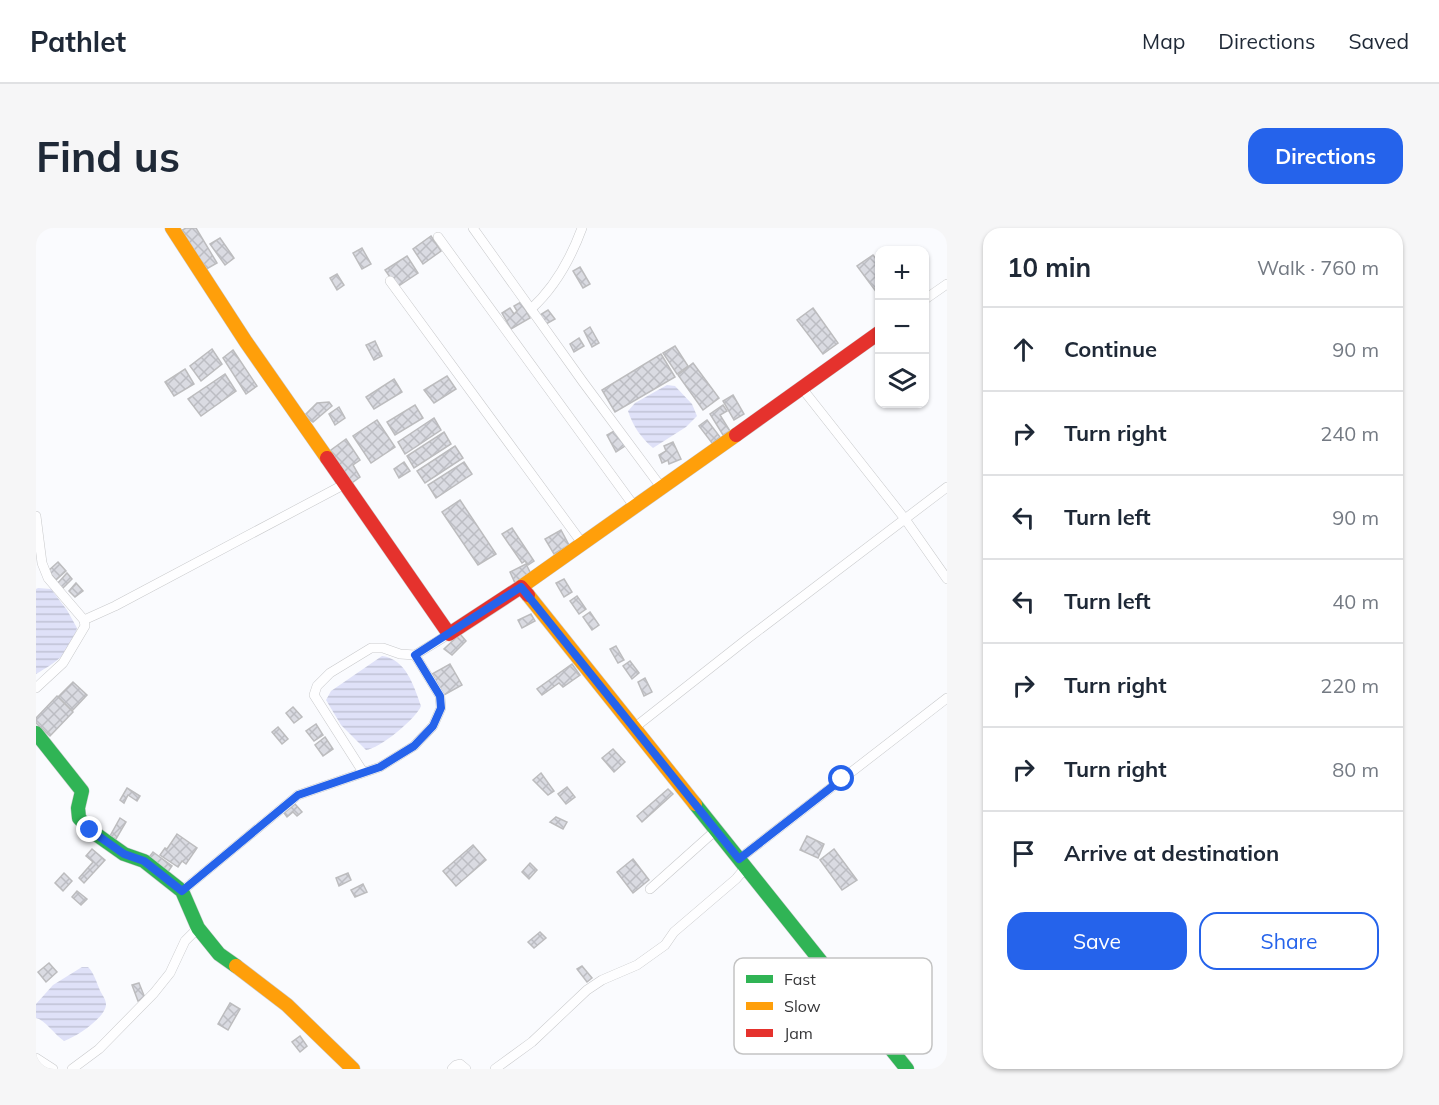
<!DOCTYPE html>
<html lang="en">
<head>
<meta charset="utf-8">
<style>
	body { margin:0; font-family:Mulish,sans-serif; background:#f6f6f7; color:#1f2937 }
	.controls { position:absolute; right:18px; top:18px; display:grid; overflow:hidden; border-radius:12px; box-shadow:0 2px 4px #0004 }
	.controls button { width:54px; height:54px; display:grid; place-items:center; padding:0; border:0; border-bottom:2px solid #e0e1e3; background:#fff; color:#1f2937; font:30px sans-serif }
	.stop { position:absolute; width:18px; height:18px; margin:-14px; border:4px solid #2563eb; border-radius:50%; background:#fff }
	.stop.end { background:#2563eb; border-color:#fff; box-shadow:0 2px 6px #0008 }
	.list { margin:0; padding:0; list-style:none }
	h2 { display:flex; justify-content:space-between; align-items:center; height:78px; margin:0; padding:0 24px; font-size:26px }
	h2 small { font-size:20px; font-weight:400; color:#747a83 }
	.list li { display:grid; grid-template-columns:39px 1fr auto; gap:18px; align-items:center; box-sizing:border-box; height:84px; padding:0 24px; border-top:2px solid #e0e1e3 }
	.list b { display:block; font-size:22px; white-space:nowrap }
	.list em { font-size:20px; font-style:normal; color:#747a83 }
	.actions { display:flex; gap:12px; padding:18px 24px }
	.actions a { flex:1; padding:14px 0; border:2px solid #2563eb; border-radius:18px; text-align:center; font-size:21px; color:#2563eb }
	.actions .main { background:#2563eb; color:#fff }
	.icon { flex:none; width:33px; height:33px; fill:none; stroke:currentColor; stroke-width:2; stroke-linecap:round; stroke-linejoin:round }
	.map { position:relative; flex:none; width:911px; height:841px; overflow:hidden; border-radius:18px }
	header { display:flex; align-items:center; gap:36px; box-sizing:border-box; height:84px; padding:0 30px; background:#fff; border-bottom:2px solid #e0e1e3 }
	header strong { font-size:28px }
	nav { display:flex; gap:33px; margin-inline-start:auto; font-size:21px }
	.intro { display:flex; align-items:center; justify-content:space-between; box-sizing:border-box; height:144px; padding:0 36px }
	h1 { margin:0; font-size:42px }
	.button { padding:15px 27px; border-radius:18px; background:#2563eb; color:#fff; font-size:21px; font-weight:700 }
	main { display:flex; gap:36px; padding:0 36px }
	aside { flex:1; background:#fff; border-radius:18px; box-shadow:0 2px 4px #0004 }
	.map>svg:first-child { display:block }
	.water { fill:url(#water-rules) }
	.building { fill:url(#building-cross-hatch); stroke:#bcbcbe; stroke-width:1.5 }
	.lines { fill:none; stroke-linecap:round; stroke-linejoin:round }
	.street-casing { stroke:#c8c9cb; stroke-width:10 }
	.fast-casing { stroke:#c8c9cb; stroke-width:15 }
	.slow-casing { stroke:#c8c9cb; stroke-width:15 }
	.jam-casing { stroke:#c8c9cb; stroke-width:15 }
	.street { stroke:#fefeff; stroke-width:9 }
	.fast { stroke:#30b455; stroke-width:14 }
	.slow { stroke:#ff9f0a; stroke-width:14 }
	.jam { stroke:#e5322d; stroke-width:14 }
	.route { stroke:#2563eb; stroke-width:8 }
	.key { fill:#fff; stroke:#c3c3c3; stroke-width:1.5 }
	.key-label { font-size:16px; fill:#363638 }
</style>
</head>
<body>
<header>
<strong>Pathlet</strong>
<nav><a>Map</a><a>Directions</a><a>Saved</a></nav>
</header>
<div class="intro"><h1>Find us</h1><a class="button">Directions</a></div>
<main>
<div class="map">
<svg width="911" height="841" viewBox="0 0 911 841">
	<defs>
		<pattern id="water-rules" width="6" height="5" patternUnits="userSpaceOnUse" patternTransform="scale(1.5)"><rect width="6" height="5" fill="#dfe1f8"/><path d="M0 2.5h6" fill="none" stroke="#c0c2d5"/></pattern>
		<pattern id="building-cross-hatch" width="8" height="8" patternUnits="userSpaceOnUse" patternTransform="scale(1.5)"><rect width="8" height="8" fill="#dadbe2"/><path d="M0 0l8 8M0 8l8-8" fill="none" stroke="#bcbdc3"/></pattern>
	</defs>
	<rect width="100%" height="100%" fill="#fafbfe"/>
	<g class="water">
		<path d="M631,157L639,158L656,176L661,188L650,199L617,220C605,210 597,198 592,183L599,175Z"/>
		<path d="M2,360L15,361L31,382L41,400C34,426 22,433 0,446V361Z"/>
		<path d="M346,428C370,431 378,458 385,478C380,491 343,521 330,522L305,497L290,472L295,463Z"/>
		<path d="M46,739H52C58,745 60,753 63,760C65,766 70,770 70,777C69,790 40,809 28,813C19,807 9,792 0,790V776L17,757Z"/>
	</g>
	<g class="building">
		<polygon points="150,0 160,0 181,35 167,43 143,4"/>
		<polygon points="395,8 405,23 387,36 377,21"/>
		<polygon points="184,10 198,30 189,37 174,16"/>
		<polygon points="326,20 335,36 326,41 317,25"/>
		<polygon points="837,27 844,36 844,69 821,38"/>
		<polygon points="371,28 382,45 361,59 349,42"/>
		<polygon points="544,39 554,56 547,60 537,43"/>
		<polygon points="301,46 308,57 301,62 294,50"/>
		<polygon points="485,74 494,90 475,101 466,85 474,80 478,86 481,83 478,78"/>
		<polygon points="777,80 802,115 787,126 761,92"/>
		<polygon points="512,82 519,91 510,96 504,87"/>
		<polygon points="554,99 563,115 556,119 548,103"/>
		<polygon points="543,110 548,118 538,124 534,116"/>
		<polygon points="339,113 346,128 338,132 330,117"/>
		<polygon points="639,118 652,138 641,146 627,125"/>
		<polygon points="176,121 186,136 165,153 154,138"/>
		<polygon points="197,122 221,158 210,166 187,130"/>
		<polygon points="625,126 639,149 579,184 566,162"/>
		<polygon points="657,135 683,170 667,182 642,147"/>
		<polygon points="149,141 158,156 138,168 129,154"/>
		<polygon points="189,146 200,163 165,188 152,171"/>
		<polygon points="411,148 420,161 398,175 388,162"/>
		<polygon points="358,151 366,164 338,181 330,169"/>
		<polygon points="697,167 708,186 698,192 687,173"/>
		<polygon points="293,174 296,178 277,194 268,188 281,175"/>
		<polygon points="379,177 387,190 359,207 351,194"/>
		<polygon points="687,177 691,183 684,187 694,203 687,207 674,186"/>
		<polygon points="303,179 309,190 299,197 293,186"/>
		<polygon points="398,190 405,202 369,226 362,214"/>
		<polygon points="341,192 359,219 335,235 317,208"/>
		<polygon points="671,192 684,209 676,215 663,198"/>
		<polygon points="580,202 589,218 580,224 571,207"/>
		<polygon points="408,204 415,216 378,240 371,228"/>
		<polygon points="310,211 324,232 317,237 324,249 313,257 291,225"/>
		<polygon points="637,214 645,231 633,236 632,232 626,235 623,227 630,223 628,218"/>
		<polygon points="419,218 427,230 389,255 381,243"/>
		<polygon points="368,234 374,243 363,250 358,241"/>
		<polygon points="428,234 436,246 400,270 392,257"/>
		<polygon points="424,272 460,326 442,337 406,284"/>
		<polygon points="476,300 498,333 492,337 489,333 486,335 466,306"/>
		<polygon points="525,302 533,317 518,326 509,311"/>
		<polygon points="22,334 30,343 20,352 12,343"/>
		<polygon points="490,336 495,346 479,355 474,344"/>
		<polygon points="31,345 36,351 26,361 21,356"/>
		<polygon points="528,351 536,364 528,369 520,355"/>
		<polygon points="40,355 47,363 39,369 33,363"/>
		<polygon points="541,368 550,381 543,386 534,373"/>
		<polygon points="554,384 563,397 556,402 547,389"/>
		<polygon points="495,386 499,393 486,400 482,392"/>
		<polygon points="424,406 430,413 416,427 408,421"/>
		<polygon points="580,418 588,432 582,435 574,421"/>
		<polygon points="594,433 603,445 596,451 587,438"/>
		<polygon points="414,436 426,457 408,467 396,446"/>
		<polygon points="536,436 544,447 527,459 523,455 506,467 501,461"/>
		<polygon points="609,450 616,464 608,468 602,454"/>
		<polygon points="37,454 51,467 36,483 22,469"/>
		<polygon points="21,468 37,484 14,508 0,495 0,490"/>
		<polygon points="257,479 266,489 258,495 250,485"/>
		<polygon points="280,496 287,507 278,513 270,503"/>
		<polygon points="242,499 252,511 246,516 236,504"/>
		<polygon points="289,509 297,521 287,528 279,517"/>
		<polygon points="577,521 589,534 578,544 566,530"/>
		<polygon points="505,545 518,563 512,567 497,552"/>
		<polygon points="531,559 539,569 530,576 522,566"/>
		<polygon points="91,560 104,568 101,573 92,567 88,575 84,572"/>
		<polygon points="632,561 637,566 606,594 601,588"/>
		<polygon points="259,576 266,584 261,588 257,584 251,589 248,585"/>
		<polygon points="520,589 531,594 527,601 514,594"/>
		<polygon points="84,590 90,594 80,611 74,608"/>
		<polygon points="141,606 161,620 150,636 146,633 142,639 124,627 129,620 131,621"/>
		<polygon points="771,608 788,616 782,630 764,622"/>
		<polygon points="437,617 450,632 420,658 407,643"/>
		<polygon points="56,621 69,632 48,655 43,650 57,634 50,628"/>
		<polygon points="798,621 821,652 806,662 784,632"/>
		<polygon points="117,624 136,638 129,648 110,633"/>
		<polygon points="597,631 613,652 597,665 581,644"/>
		<polygon points="494,635 501,642 493,651 486,644"/>
		<polygon points="28,645 36,653 27,663 19,655"/>
		<polygon points="312,645 315,652 303,658 300,650"/>
		<polygon points="327,656 331,664 319,669 315,662"/>
		<polygon points="41,663 51,671 45,677 36,669"/>
		<polygon points="504,704 510,710 498,720 492,714"/>
		<polygon points="13,735 21,744 10,754 2,744"/>
		<polygon points="546,738 556,750 551,754 541,741"/>
		<polygon points="103,755 109,770 102,773 96,757"/>
		<polygon points="194,775 204,781 192,802 182,796"/>
		<polygon points="264,808 271,818 264,824 256,814"/>
	</g>
	<g class="lines">
		<g class="street-casing">
			<g id="street">
				<polyline points="437,0 547,154 625,259"/>
				<polyline points="402,9 598,278"/>
				<polyline points="354,53 546,315"/>
				<polyline points="888,72 911,56"/>
				<path d="M495,81C518,60 535,30 546,0"/>
				<polyline points="765,159 869,291 911,351"/>
				<polyline points="0,288 6,335 12,350 48,392 49,398 27,435 0,460"/>
				<polyline points="48,392 79,378 309,256"/>
				<polyline points="598,500 711,411 911,259"/>
				<polyline points="327,544 278,467 281,458 294,445 335,420 347,420 364,426 379,427"/>
				<polyline points="703,631 911,470"/>
				<polyline points="614,661 680,602"/>
				<polyline points="146,663 262,567 344,539 378,518 397,498 405,480 404,468 379,427 413,406"/>
				<polyline points="0,830 17,841"/>
				<polyline points="36,841 63,821 118,765 134,745 149,713 162,700"/>
				<polyline points="416,841 420,837 424,836 430,841"/>
				<polyline points="459,841 496,814 551,762 566,752 601,737 629,717 638,704 700,651 710,639"/>
			</g>
		</g>
		<g class="fast-casing">
			<g id="fast">
				<polyline points="0,505 46,563 42,580 43,590 54,602 88,626 108,633 146,663 162,700 183,726 200,738"/>
				<polyline points="659,576 871,841"/>
			</g>
		</g>
		<g class="slow-casing">
			<g id="slow">
				<polyline points="136,0 210,114 291,230"/>
				<polyline points="485,359 700,207"/>
				<polyline points="492,367 659,576"/>
				<polyline points="200,738 251,777 317,841"/>
			</g>
		</g>
		<g class="jam-casing">
			<g id="jam">
				<polyline points="700,207 844,104"/>
				<polyline points="291,230 413,406 485,359 492,367"/>
			</g>
		</g>
		<use href="#street" class="street"/>
		<use href="#fast" class="fast"/>
		<use href="#slow" class="slow"/>
		<use href="#jam" class="jam"/>
	</g>
	<g class="lines">
		<polyline class="route" points="54,602 88,626 108,633 146,663 262,567 344,539 378,518 397,498 405,480 404,468 379,427 485,359 703,631 806,551"/>
	</g>
	<rect x="698" y="730" width="198" height="96" rx="9" class="key"/>
	<rect x="710" y="747" width="27" height="8" fill="#30b455"/>
	<rect x="710" y="774" width="27" height="8" fill="#ff9f0a"/>
	<rect x="710" y="801" width="27" height="8" fill="#e5322d"/>
	<g class="key-label">
		<text x="748" y="757">Fast</text>
		<text x="748" y="784">Slow</text>
		<text x="748" y="811">Jam</text>
	</g>
</svg>
<div class="controls">
<button>+</button>
<button>−</button>
<button><svg class="icon" aria-label="layers" viewBox="0 0 24 24"><path d="M12 4l9 5-9 5-9-5zM3 14l9 5 9-5"/></svg></button>
</div>
<div class="stop" style="left:806px;top:551px"></div>
<div class="stop end" style="left:54px;top:602px"></div>
</div>
<aside>
<h2>10 min<small>Walk · 760 m</small></h2>
<ul class="list">
<li><svg class="icon" aria-label="ahead" viewBox="0 0 24 24"><path d="M12 20V5M6 11l6-6 6 6"/></svg><div><b>Continue</b></div><em>90 m</em></li>
<li><svg class="icon" aria-label="right" viewBox="0 0 24 24"><path d="M7 20v-9h11M14 6l5 5-5 5"/></svg><div><b>Turn right</b></div><em>240 m</em></li>
<li><svg class="icon" aria-label="left" viewBox="0 0 24 24"><path d="M17 20v-9H6M10 6l-5 5 5 5"/></svg><div><b>Turn left</b></div><em>90 m</em></li>
<li><svg class="icon" aria-label="left" viewBox="0 0 24 24"><path d="M17 20v-9H6M10 6l-5 5 5 5"/></svg><div><b>Turn left</b></div><em>40 m</em></li>
<li><svg class="icon" aria-label="right" viewBox="0 0 24 24"><path d="M7 20v-9h11M14 6l5 5-5 5"/></svg><div><b>Turn right</b></div><em>220 m</em></li>
<li><svg class="icon" aria-label="right" viewBox="0 0 24 24"><path d="M7 20v-9h11M14 6l5 5-5 5"/></svg><div><b>Turn right</b></div><em>80 m</em></li>
<li><svg class="icon" aria-label="arrive" viewBox="0 0 24 24"><path d="M6 21V4h12l-3 4 3 4H6"/></svg><div><b>Arrive at destination</b></div></li>
</ul>
<div class="actions"><a class="main">Save</a><a>Share</a></div>
</aside>
</main>
</body>
</html>
